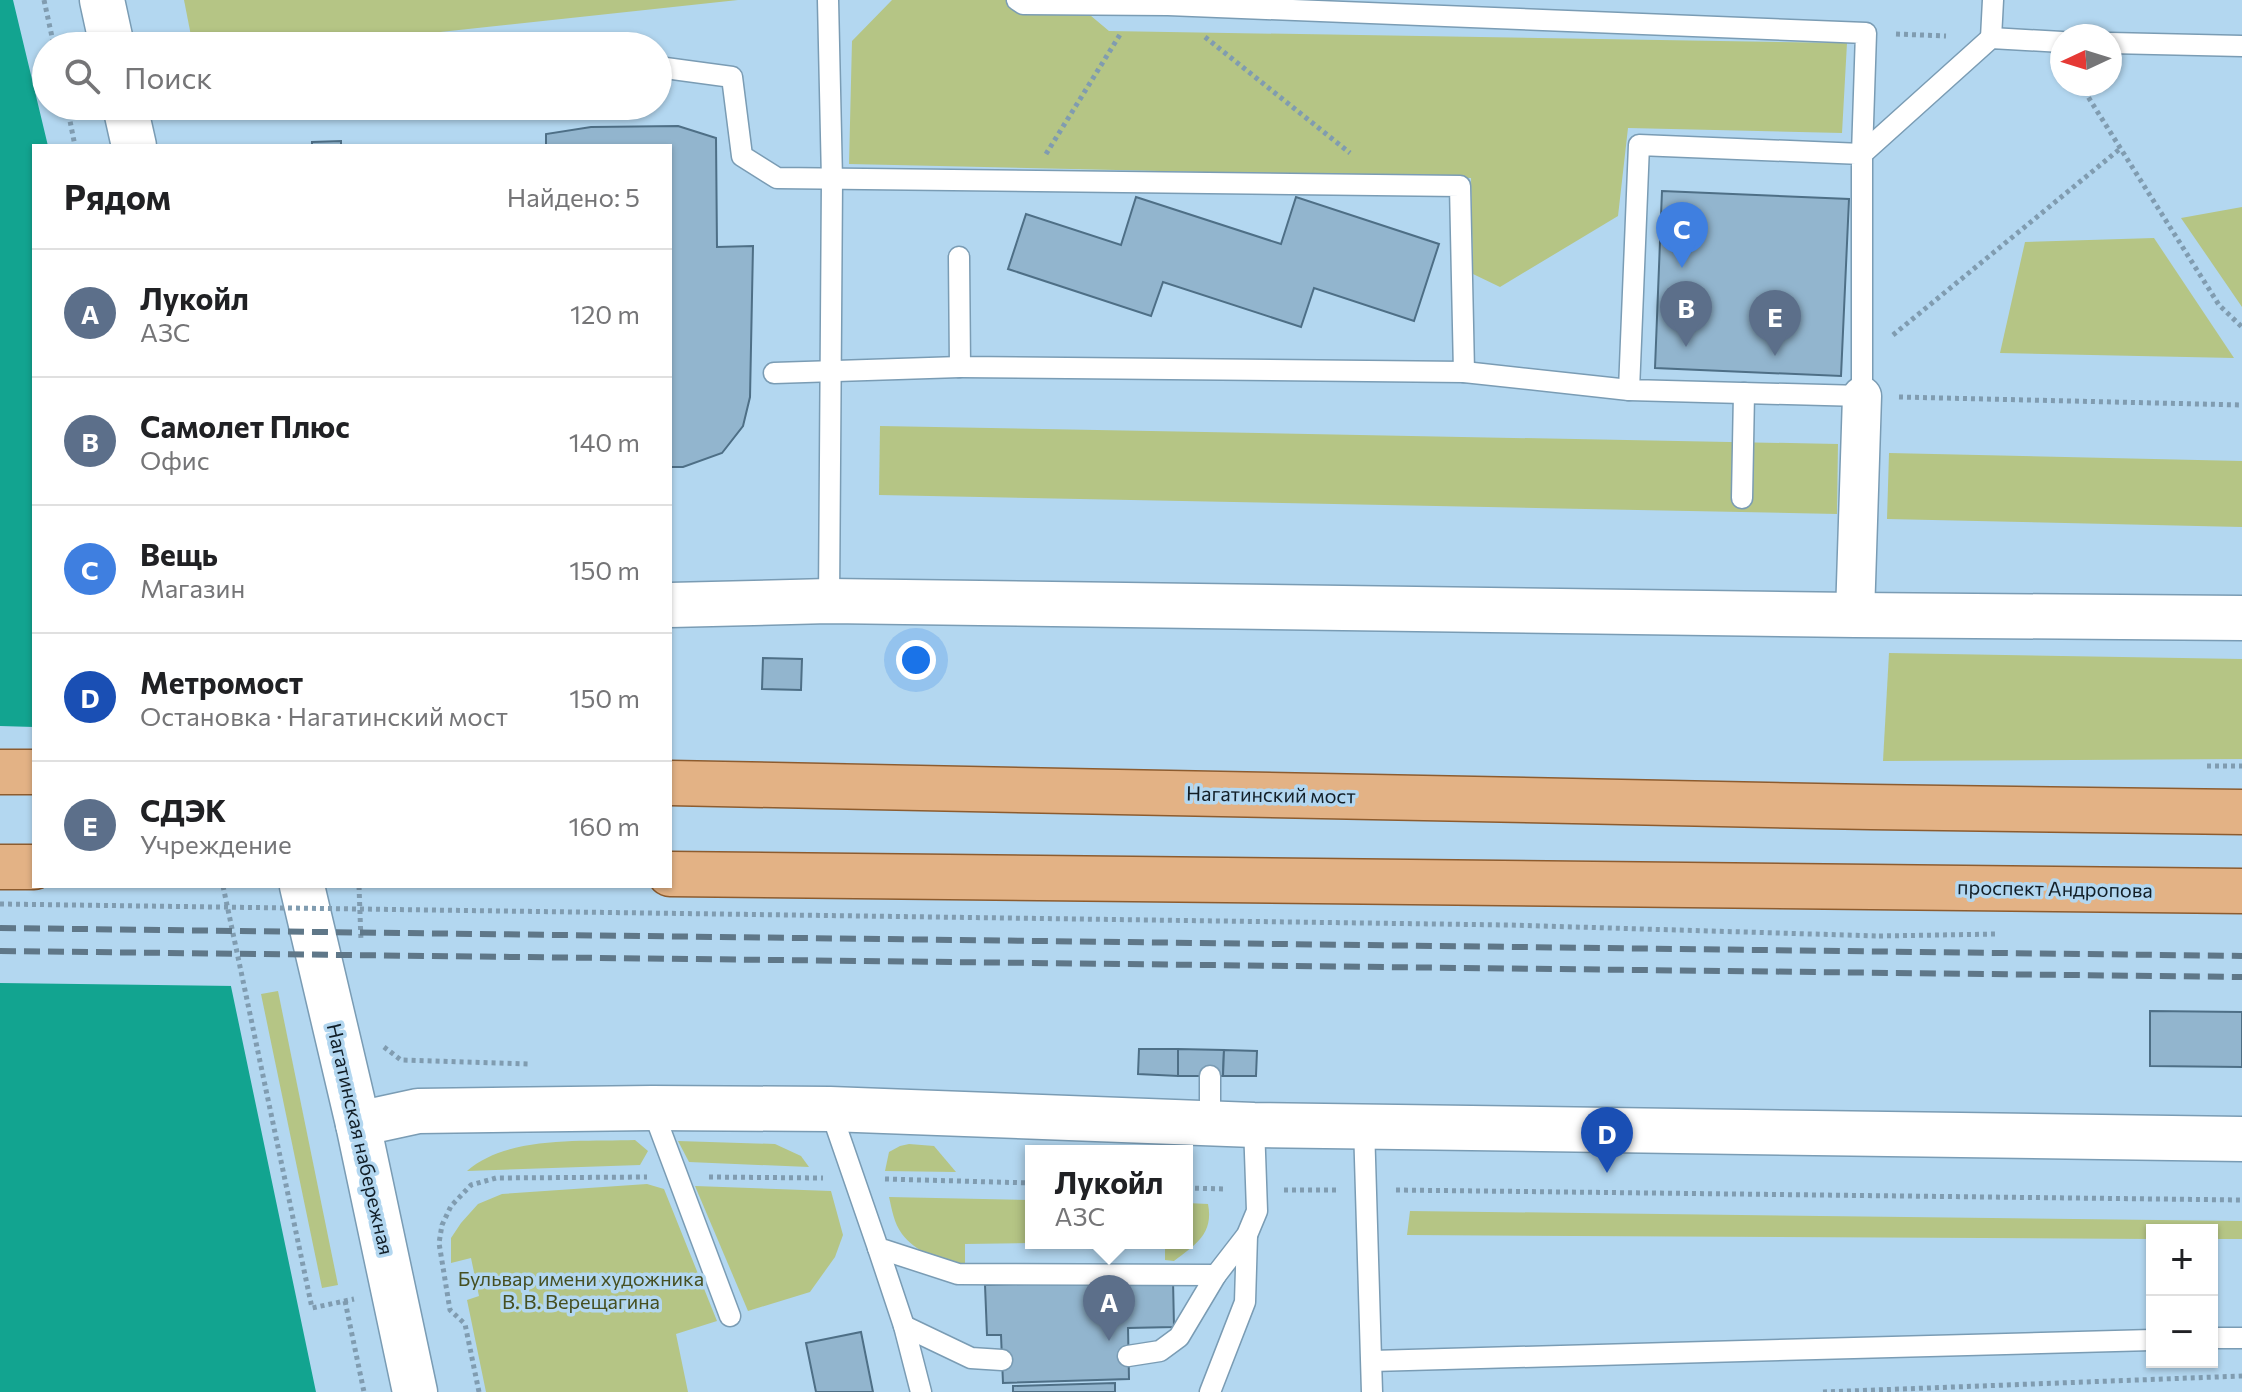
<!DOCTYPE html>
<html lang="ru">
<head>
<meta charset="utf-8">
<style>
	body { margin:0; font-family:Commissioner,sans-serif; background:#f6f6f6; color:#202124 }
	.controls { position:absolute; right:24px; bottom:24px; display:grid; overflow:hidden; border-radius:0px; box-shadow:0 2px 6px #0004 }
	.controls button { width:72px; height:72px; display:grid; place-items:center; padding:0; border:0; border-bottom:2px solid #e0e0e0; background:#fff; color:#202124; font:40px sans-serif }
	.compass { position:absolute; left:2050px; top:24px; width:72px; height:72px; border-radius:50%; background:#fff; box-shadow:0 2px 6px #0004; rotate:266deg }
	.you { position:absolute; left:916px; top:660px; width:28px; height:28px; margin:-20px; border:6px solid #fff; border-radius:50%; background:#1a73e8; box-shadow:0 0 0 12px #1a73e833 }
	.badge { display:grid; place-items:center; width:52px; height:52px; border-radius:50%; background:#0f766e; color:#fff; font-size:26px; font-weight:700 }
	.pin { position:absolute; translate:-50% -66px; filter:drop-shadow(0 2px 4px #0008) }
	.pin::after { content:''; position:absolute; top:42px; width:28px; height:24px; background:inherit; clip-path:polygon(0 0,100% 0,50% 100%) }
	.popup { position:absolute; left:1025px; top:1145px; width:168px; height:104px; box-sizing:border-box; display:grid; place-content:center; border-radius:0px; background:#fff; filter:drop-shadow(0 2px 6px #0005); font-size:26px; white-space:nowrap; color:#757577 }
	.popup b { font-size:30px; color:#202124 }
	.popup::after { content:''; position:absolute; left:50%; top:100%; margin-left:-16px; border:16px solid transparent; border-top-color:#fff }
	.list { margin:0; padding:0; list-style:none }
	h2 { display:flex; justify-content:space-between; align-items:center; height:104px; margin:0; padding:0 32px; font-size:34px }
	h2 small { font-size:26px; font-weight:400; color:#757577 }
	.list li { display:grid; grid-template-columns:52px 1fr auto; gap:24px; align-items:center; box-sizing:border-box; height:128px; padding:0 32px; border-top:2px solid #e0e0e0 }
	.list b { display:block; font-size:30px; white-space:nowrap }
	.list p { margin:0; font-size:26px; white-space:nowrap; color:#757577 }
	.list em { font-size:26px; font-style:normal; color:#757577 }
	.icon { flex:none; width:44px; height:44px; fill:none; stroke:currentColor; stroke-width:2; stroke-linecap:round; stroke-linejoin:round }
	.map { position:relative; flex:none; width:2242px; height:1392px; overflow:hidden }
	.search { position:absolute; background:#fff; box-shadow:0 2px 6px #0004; left:32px; top:32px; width:640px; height:88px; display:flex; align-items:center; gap:20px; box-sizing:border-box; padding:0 28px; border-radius:44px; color:#757577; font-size:30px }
	.panel { position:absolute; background:#fff; box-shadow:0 2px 6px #0004; left:32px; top:144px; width:640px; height:744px; border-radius:0px }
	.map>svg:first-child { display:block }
	.green { fill:#b5c585 }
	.water { fill:#12a490 }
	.pier { fill:#b3d7f0 }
	.building { fill:#92b5ce; stroke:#4e6f86; stroke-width:2 }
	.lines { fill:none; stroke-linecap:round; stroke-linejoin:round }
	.lane-casing { stroke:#7a9cb4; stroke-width:23 }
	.street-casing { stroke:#7a9cb4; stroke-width:41 }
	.secondary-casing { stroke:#7a9cb4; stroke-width:47 }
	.primary-casing { stroke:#8d5c2f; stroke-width:47 }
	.path { stroke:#809cb0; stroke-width:5; stroke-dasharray:4 4; stroke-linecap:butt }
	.lane { stroke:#fff; stroke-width:20 }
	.street { stroke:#fff; stroke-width:38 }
	.secondary { stroke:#fff; stroke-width:44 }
	.primary { stroke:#e3b285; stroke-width:44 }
	.rail { stroke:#5f7788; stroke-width:6; stroke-dasharray:16 8; stroke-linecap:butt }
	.path-bridge { stroke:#809cb0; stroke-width:5; stroke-dasharray:4 4; stroke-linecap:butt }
	.labels { text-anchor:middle; stroke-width:7; stroke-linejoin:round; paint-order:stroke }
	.street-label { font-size:20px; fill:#111e27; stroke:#b3d7f0 }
	.park-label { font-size:20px; fill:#454f21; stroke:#b3d7f0 }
</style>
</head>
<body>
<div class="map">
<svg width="2242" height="1392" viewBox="0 0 2242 1392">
	<rect width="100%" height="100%" fill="#b3d7f0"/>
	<g class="green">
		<polygon points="184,0 738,0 310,46 193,46"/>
		<polygon points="892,0 1072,0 1109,31 1847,43 1842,133 1628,128 1618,216 1500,287 1473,274 1471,178 849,164 852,41"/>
		<polygon points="2242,207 2242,307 2181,218"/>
		<polygon points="2154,238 2234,358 2000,353 2025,242"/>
		<polygon points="880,426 1838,444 1837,514 879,495"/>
		<polygon points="1889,453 2242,461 2242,527 1887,519"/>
		<polygon points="1889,653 2242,659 2242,759 1883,761"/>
		<polygon points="278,991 338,1285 322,1288 261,994"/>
		<path d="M635,1140L648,1151L640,1165L467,1171C508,1135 583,1142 635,1140Z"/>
		<polygon points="678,1141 775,1144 801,1156 809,1167 689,1162"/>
		<polygon points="909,1144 934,1146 956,1172 885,1171 889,1152 900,1146"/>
		<polygon points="647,1184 664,1189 717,1321 676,1334 688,1392 486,1392 467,1300 479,1296 471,1258 451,1263 451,1238 461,1223 478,1204 502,1194"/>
		<polygon points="695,1186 831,1191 843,1235 835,1257 810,1292 748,1311"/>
		<path d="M889,1197L1031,1200V1243L965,1244V1264C944,1266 915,1251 902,1234C894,1223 892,1210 889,1197Z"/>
		<path d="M1187,1203L1208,1204C1214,1234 1195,1245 1174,1261L1165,1260V1243H1187Z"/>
		<polygon points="1410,1211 2242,1221 2242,1239 2212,1239 2212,1230 2152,1230 2152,1239 1407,1235"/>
	</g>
	<polygon class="water" points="0,0 13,0 48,146 34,146 34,886 210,886 316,1392 0,1392"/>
	<polygon class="pier" points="0,726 34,727 34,886 214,886 235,986 0,983"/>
	<g class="building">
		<polygon points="678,126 716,138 717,247 753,246 750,397 743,426 722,453 683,467 670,467 670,146 546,146 546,134 591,127"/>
		<polygon points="341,141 341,146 312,146 312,142"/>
		<polygon points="1662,191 1849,199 1841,376 1655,368"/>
		<polygon points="1136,197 1281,244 1296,197 1439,244 1414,321 1314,288 1301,327 1163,282 1151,316 1008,269 1026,214 1121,245"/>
		<polygon points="763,658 802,659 801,690 762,689"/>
		<polygon points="2150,1011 2242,1012 2242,1067 2150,1066"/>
		<polygon points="1139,1049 1178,1049 1178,1076 1138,1074"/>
		<polygon points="1178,1049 1224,1050 1223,1076 1178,1076"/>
		<polygon points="1224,1050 1257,1051 1256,1076 1223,1076"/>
		<polygon points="1173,1280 1174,1327 1128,1328 1129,1379 1003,1383 1001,1335 987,1335 985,1285"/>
		<polygon points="861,1332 873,1392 816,1392 806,1343"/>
		<polygon points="1115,1383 1115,1392 1013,1392 1013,1386"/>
	</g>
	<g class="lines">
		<g class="lane-casing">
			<g id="lane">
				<polyline points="828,0 832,180 829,601"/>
				<polyline points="1017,0 1023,4 1168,5 1866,33 1862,154"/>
				<polyline points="1991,38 1993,0"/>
				<polyline points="2110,43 2242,46"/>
				<polyline points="658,67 732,77 742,156 777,178 1460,186 1464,372 960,367 959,257"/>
				<polygon points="1639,145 1862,154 1862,396 1629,390"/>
				<polyline points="1862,154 1991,38 2062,42"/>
				<polyline points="1464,372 1629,390"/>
				<polyline points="774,373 960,367"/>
				<polyline points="1742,498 1744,393"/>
				<polyline points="1210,1076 1210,1123"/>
				<polyline points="652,1108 730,1316"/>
				<polyline points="830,1109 878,1248 958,1274 1216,1275 1247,1235 1257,1211 1254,1125"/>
				<polyline points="1364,1126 1372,1392"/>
				<polyline points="878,1248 904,1326 921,1392"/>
				<polyline points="904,1326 971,1358 1002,1360"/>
				<polyline points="2212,1338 2242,1338"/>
				<polyline points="1128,1356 1160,1351 1179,1337 1216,1275"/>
				<polyline points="1372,1361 2152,1340"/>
				<polyline points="1210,1392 1245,1302 1247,1235"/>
			</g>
		</g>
		<g class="street-casing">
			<polyline id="street" points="1855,615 1862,396"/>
		</g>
		<g class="secondary-casing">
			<g id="secondary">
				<polyline points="102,0 112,46"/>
				<polyline points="125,106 134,146"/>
				<polyline points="670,605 829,601 1855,615 2242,618"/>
				<polyline points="302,886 358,1124 415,1392"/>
				<polyline points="358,1124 418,1111 652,1108 830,1109 1254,1125 2242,1139"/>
			</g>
		</g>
		<g class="primary-casing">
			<g id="primary">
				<polyline points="0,772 34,772"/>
				<polyline points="670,783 1871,807 2242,812"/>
				<polyline points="0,867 34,867"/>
				<polyline points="670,874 2242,891"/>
			</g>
		</g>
		<g class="path">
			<polyline points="44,0 54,46"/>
			<polyline points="1896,34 1946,36"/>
			<polyline points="1205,37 1350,153"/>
			<polyline points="2080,84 2219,305 2242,327"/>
			<polyline points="67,106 75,146"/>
			<polyline points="1046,154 1121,33"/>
			<polyline points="1893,335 2121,148"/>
			<polyline points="1899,397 2242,405"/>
			<polyline points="2207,766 2242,766"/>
			<polyline points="223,886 312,1308 354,1299"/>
			<polyline points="359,886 361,941"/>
			<polyline points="1879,936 1998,934"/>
			<polyline points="384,1047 401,1060 529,1064"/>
			<polyline points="709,1177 823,1178"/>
			<polyline points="885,1179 1031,1183"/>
			<polyline points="1187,1188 1226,1189"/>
			<polyline points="1284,1190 1338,1190"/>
			<polyline points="1396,1190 2242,1200"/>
			<polyline points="345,1301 364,1392"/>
			<polyline points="479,1392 465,1324 450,1310 439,1243 442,1225 451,1206 471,1185 496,1178 647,1177"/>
			<polyline points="1823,1392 2242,1376"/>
		</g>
		<use href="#lane" class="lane"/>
		<use href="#street" class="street"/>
		<use href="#secondary" class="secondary"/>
		<use href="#primary" class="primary"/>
		<g class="rail">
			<polyline points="0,928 2242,956"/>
			<polyline points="0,951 2242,977"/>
		</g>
		<polyline class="path-bridge" points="0,904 1508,925 1879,936"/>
	</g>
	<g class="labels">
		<g class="street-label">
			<text transform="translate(1271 795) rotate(1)" y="7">Нагатинский мост</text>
			<text transform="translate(2055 889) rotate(1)" y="7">проспект Андропова</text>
			<text transform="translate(360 1139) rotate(77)" y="7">Нагатинская набережная</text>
		</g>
		<g class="park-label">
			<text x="581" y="1286">Бульвар имени художника<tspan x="581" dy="23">В. В. Верещагина</tspan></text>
		</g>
	</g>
</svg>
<div class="controls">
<button>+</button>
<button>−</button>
</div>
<svg class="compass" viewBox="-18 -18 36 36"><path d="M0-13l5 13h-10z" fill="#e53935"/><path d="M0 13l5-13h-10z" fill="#757577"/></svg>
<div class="you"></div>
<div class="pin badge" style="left:1109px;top:1341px;background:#5c6f8a">A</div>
<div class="popup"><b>Лукойл</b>АЗС</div>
<div class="pin badge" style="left:1686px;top:347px;background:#5c6f8a">B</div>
<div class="pin badge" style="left:1682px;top:268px;background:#3f7fe0">C</div>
<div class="pin badge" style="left:1607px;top:1173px;background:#1a4fb4">D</div>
<div class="pin badge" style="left:1775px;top:356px;background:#5c6f8a">E</div>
<div class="search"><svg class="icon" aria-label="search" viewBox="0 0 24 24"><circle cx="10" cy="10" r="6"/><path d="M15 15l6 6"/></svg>Поиск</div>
<section class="panel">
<h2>Рядом<small>Найдено: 5</small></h2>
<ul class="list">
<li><span class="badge" style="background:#5c6f8a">A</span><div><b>Лукойл</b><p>АЗС</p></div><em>120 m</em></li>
<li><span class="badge" style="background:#5c6f8a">B</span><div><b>Самолет Плюс</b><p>Офис</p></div><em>140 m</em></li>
<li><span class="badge" style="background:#3f7fe0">C</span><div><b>Вещь</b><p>Магазин</p></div><em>150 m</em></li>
<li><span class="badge" style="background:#1a4fb4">D</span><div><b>Метромост</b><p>Остановка · Нагатинский мост</p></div><em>150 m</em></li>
<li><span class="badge" style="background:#5c6f8a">E</span><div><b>СДЭК</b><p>Учреждение</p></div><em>160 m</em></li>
</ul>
</section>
</div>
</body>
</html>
